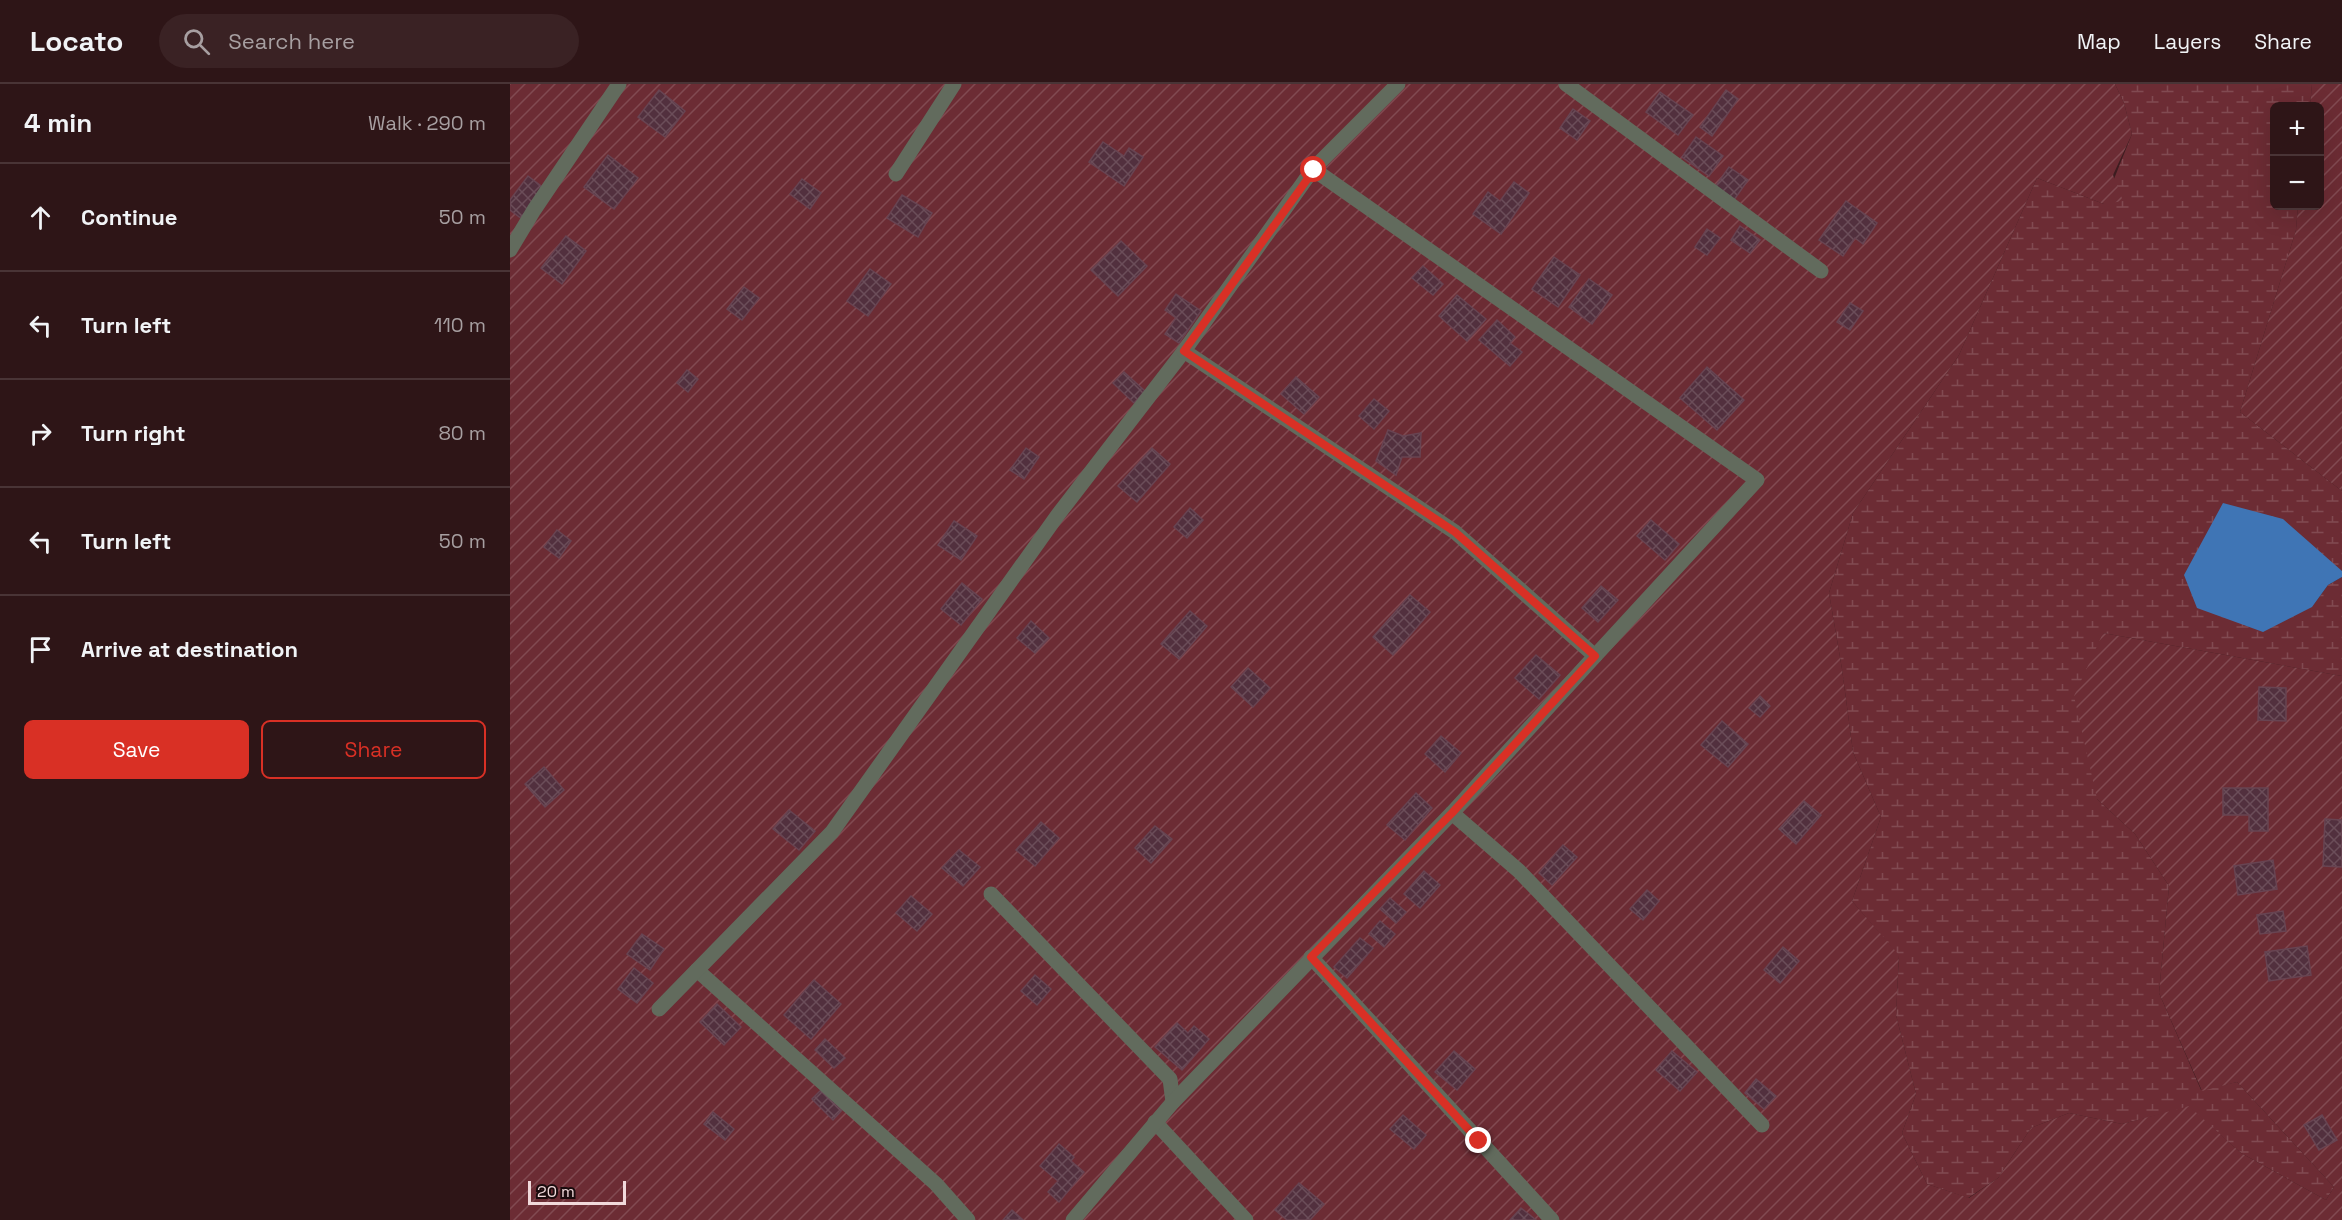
<!DOCTYPE html>
<html lang="en">
<head>
<meta charset="utf-8">
<style>
	body { margin:0; font-family:"Space Grotesk",sans-serif; background:#3a2224; color:#f1f3f6 }
	.controls { position:absolute; right:18px; top:18px; display:grid; overflow:hidden; border-radius:9px; box-shadow:0 6px 24px #0002 }
	.controls button { width:54px; height:54px; display:grid; place-items:center; padding:0; border:0; border-bottom:2px solid #493436; background:#2e1517; color:#f1f3f6; font:30px sans-serif }
	.scale { position:absolute; left:18px; bottom:15px; width:98px; box-sizing:border-box; padding-left:6px; border:3px solid #f1d9db; border-top:0; font-size:16px; line-height:21px; white-space:nowrap; color:#f1d9db; -webkit-text-stroke:4px #1a0b0d; paint-order:stroke }
	.stop { position:absolute; width:18px; height:18px; margin:-14px; border:4px solid #d93025; border-radius:50%; background:#fff }
	.stop.end { background:#d93025; border-color:#fff; box-shadow:0 2px 6px #0008 }
	.list { margin:0; padding:0; list-style:none }
	h2 { display:flex; justify-content:space-between; align-items:center; height:78px; margin:0; padding:0 24px; font-size:26px }
	h2 small { font-size:20px; font-weight:400; color:#a79fa1 }
	.list li { display:grid; grid-template-columns:39px 1fr auto; gap:18px; align-items:center; box-sizing:border-box; height:108px; padding:0 24px; border-top:2px solid #493436 }
	.list b { display:block; font-size:22px; white-space:nowrap }
	.list em { font-size:20px; font-style:normal; color:#a79fa1 }
	.actions { display:flex; gap:12px; padding:18px 24px }
	.actions a { flex:1; padding:14px 0; border:2px solid #d93025; border-radius:9px; text-align:center; font-size:21px; color:#d93025 }
	.actions .main { background:#d93025; color:#fff }
	.icon { flex:none; width:33px; height:33px; fill:none; stroke:currentColor; stroke-width:2; stroke-linecap:round; stroke-linejoin:round }
	.map { position:relative; flex:none; width:1832px; height:1136px; overflow:hidden }
	header { display:flex; align-items:center; gap:36px; box-sizing:border-box; height:84px; padding:0 30px; background:#2e1517; border-bottom:2px solid #493436 }
	header strong { font-size:28px }
	nav { display:flex; gap:33px; margin-inline-start:auto; font-size:21px }
	.search { width:420px; height:54px; background:#3a2224; display:flex; align-items:center; gap:15px; box-sizing:border-box; padding:0 21px; border-radius:33px; color:#a79fa1; font-size:22px }
	main { display:flex }
	aside { flex:1; background:#2e1517 }
	.map>svg:first-child { display:block }
	.wetland { fill:url(#wetland-marsh) }
	.garden { fill:url(#garden-furrows) }
	.water { fill:#3f75b5 }
	.building { fill:url(#building-cross-hatch); stroke:#684452; stroke-width:1.5 }
	.lines { fill:none; stroke-linecap:round; stroke-linejoin:round }
	.minor { stroke:#626b5d; stroke-width:15 }
	.route { stroke:#d93025; stroke-width:8 }
</style>
</head>
<body>
<header>
<strong>Locato</strong>
<div class="search"><svg class="icon" aria-label="search" viewBox="0 0 24 24"><circle cx="10" cy="10" r="6"/><path d="M15 15l6 6"/></svg>Search here</div>
<nav><a>Map</a><a>Layers</a><a>Share</a></nav>
</header>
<main>
<aside>
<h2>4 min<small>Walk · 290 m</small></h2>
<ul class="list">
<li><svg class="icon" aria-label="ahead" viewBox="0 0 24 24"><path d="M12 20V5M6 11l6-6 6 6"/></svg><div><b>Continue</b></div><em>50 m</em></li>
<li><svg class="icon" aria-label="left" viewBox="0 0 24 24"><path d="M17 20v-9H6M10 6l-5 5 5 5"/></svg><div><b>Turn left</b></div><em>110 m</em></li>
<li><svg class="icon" aria-label="right" viewBox="0 0 24 24"><path d="M7 20v-9h11M14 6l5 5-5 5"/></svg><div><b>Turn right</b></div><em>80 m</em></li>
<li><svg class="icon" aria-label="left" viewBox="0 0 24 24"><path d="M17 20v-9H6M10 6l-5 5 5 5"/></svg><div><b>Turn left</b></div><em>50 m</em></li>
<li><svg class="icon" aria-label="arrive" viewBox="0 0 24 24"><path d="M6 21V4h12l-3 4 3 4H6"/></svg><div><b>Arrive at destination</b></div></li>
</ul>
<div class="actions"><a class="main">Save</a><a>Share</a></div>
</aside>
<div class="map">
<svg width="1832" height="1136" viewBox="0 0 1832 1136">
	<defs>
		<pattern id="wetland-marsh" width="20" height="14" patternUnits="userSpaceOnUse" patternTransform="scale(1.5)"><rect width="20" height="14" fill="#6c2c34"/><path d="M1 5h8M5 5V1M11 12h8M15 12V8" fill="none" stroke="#814a51"/></pattern>
		<pattern id="garden-furrows" width="10" height="10" patternUnits="userSpaceOnUse" patternTransform="scale(1.5)"><rect width="10" height="10" fill="#6c2c34"/><path d="M-1 1l2-2M0 10L10 0M9 11l2-2" fill="none" stroke="#814a51"/></pattern>
		<pattern id="building-cross-hatch" width="8" height="8" patternUnits="userSpaceOnUse" patternTransform="scale(1.5)"><rect width="8" height="8" fill="#52303e"/><path d="M0 0l8 8M0 8l8-8" fill="none" stroke="#6b4d59"/></pattern>
	</defs>
	<rect width="100%" height="100%" fill="#3d1c1f"/>
	<polygon class="wetland" points="1605,0 1802,0 1800,22 1764,22 1764,122 1788,122 1786,146 1730,328 1832,407 1832,487 1827,485 1802,523 1818,501 1832,493 1832,592 1593,549 1587,715 1625,750 1659,802 1649,909 1691,1006 1727,998 1824,1103 1816,1116 1731,1069 1679,1023 1612,1040 1559,1029 1521,1044 1488,1094 1458,1114 1417,1100 1392,1049 1406,1010 1386,931 1389,872 1342,817 1371,733 1343,668 1332,585 1319,509 1343,429 1449,271 1527,94 1594,120 1622,50 1614,19"/>
	<g class="garden">
		<polygon points="0,0 1605,0 1614,19 1622,50 1603,91 1613,117 1594,120 1527,94 1449,271 1343,429 1319,509 1332,585 1343,668 1371,733 1342,817 1389,871 1386,931 1406,1010 1392,1049 1417,1100 1459,1114 1488,1094 1521,1044 1559,1029 1612,1040 1679,1022 1731,1069 1816,1116 1824,1103 1727,998 1692,1007 1649,909 1659,802 1625,750 1587,715 1564,612 1593,549 1832,592 1832,1136 0,1136"/>
		<polygon points="1802,0 1832,0 1832,407 1730,328 1786,146 1788,122 1810,122 1810,22 1800,22"/>
	</g>
	<polygon class="water" points="1713,419 1773,435 1832,487 1832,493 1818,501 1802,523 1753,548 1687,524 1674,491"/>
	<g class="building">
		<polygon points="149,6 175,27 155,53 128,33"/>
		<polygon points="1216,6 1228,15 1202,52 1190,43"/>
		<polygon points="1150,8 1183,31 1168,51 1136,28"/>
		<polygon points="1063,25 1080,37 1067,56 1050,44"/>
		<polygon points="1186,53 1213,72 1199,92 1172,73"/>
		<polygon points="593,58 614,72 619,64 633,73 614,102 579,78"/>
		<polygon points="98,71 128,94 104,125 74,103"/>
		<polygon points="1219,83 1238,96 1224,116 1205,103"/>
		<polygon points="18,92 35,105 12,135 0,126 0,116"/>
		<polygon points="292,95 311,109 300,125 280,110"/>
		<polygon points="1004,98 1019,109 991,150 963,130 978,108 990,117"/>
		<polygon points="392,111 422,129 408,153 377,134"/>
		<polygon points="1336,117 1367,139 1353,160 1345,154 1333,172 1309,156"/>
		<polygon points="1230,142 1250,156 1240,169 1221,156"/>
		<polygon points="1197,145 1210,154 1197,171 1185,163"/>
		<polygon points="56,152 76,167 52,200 31,184"/>
		<polygon points="611,157 637,182 608,212 581,186"/>
		<polygon points="1044,173 1070,191 1048,223 1022,205"/>
		<polygon points="913,182 933,200 923,211 902,194"/>
		<polygon points="360,185 381,200 358,232 337,217"/>
		<polygon points="1079,195 1102,211 1082,240 1059,223"/>
		<polygon points="234,203 249,214 232,236 217,225"/>
		<polygon points="666,210 691,227 669,259 655,250 666,234 655,226"/>
		<polygon points="947,211 976,235 957,257 929,232"/>
		<polygon points="1340,219 1353,227 1340,246 1327,238"/>
		<polygon points="987,236 1005,253 1000,259 1012,268 1000,282 969,256"/>
		<polygon points="1197,283 1234,316 1207,346 1170,314"/>
		<polygon points="177,286 188,295 178,308 167,299"/>
		<polygon points="614,288 635,307 624,319 603,299"/>
		<polygon points="786,293 809,313 794,330 771,310"/>
		<polygon points="864,315 879,327 864,345 849,332"/>
		<polygon points="878,346 893,352 911,349 910,373 892,373 886,391 866,377"/>
		<polygon points="516,364 529,373 514,395 500,386"/>
		<polygon points="642,364 660,380 627,418 608,402"/>
		<polygon points="680,424 693,436 677,454 664,443"/>
		<polygon points="1141,436 1169,460 1155,476 1127,452"/>
		<polygon points="444,437 467,452 451,476 428,461"/>
		<polygon points="47,446 61,457 49,474 34,463"/>
		<polygon points="452,499 472,515 451,541 431,525"/>
		<polygon points="1091,502 1108,516 1088,538 1072,524"/>
		<polygon points="900,511 920,528 883,571 863,553"/>
		<polygon points="680,527 697,542 669,575 651,560"/>
		<polygon points="521,537 539,554 525,569 507,554"/>
		<polygon points="1026,571 1050,591 1029,615 1005,594"/>
		<polygon points="738,584 760,604 743,623 721,603"/>
		<polygon points="1749,603 1776,604 1776,637 1748,636"/>
		<polygon points="1250,612 1260,622 1250,633 1239,624"/>
		<polygon points="1212,637 1238,660 1218,683 1191,661"/>
		<polygon points="931,652 951,669 935,688 915,670"/>
		<polygon points="34,683 54,706 35,723 15,700"/>
		<polygon points="1713,704 1758,704 1758,747 1739,747 1739,731 1713,731"/>
		<polygon points="906,709 922,724 895,756 877,741"/>
		<polygon points="1294,717 1311,731 1286,760 1269,745"/>
		<polygon points="279,726 305,747 289,766 263,745"/>
		<polygon points="1815,735 1832,736 1832,783 1813,782"/>
		<polygon points="531,738 549,754 525,782 506,766"/>
		<polygon points="645,742 662,755 641,779 625,764"/>
		<polygon points="1053,761 1067,773 1042,801 1029,789"/>
		<polygon points="449,766 470,783 453,802 432,784"/>
		<polygon points="1763,776 1767,805 1728,811 1724,782"/>
		<polygon points="914,787 930,801 910,824 894,810"/>
		<polygon points="1137,806 1149,817 1133,836 1120,825"/>
		<polygon points="401,812 422,830 407,847 386,829"/>
		<polygon points="880,814 896,828 886,839 870,825"/>
		<polygon points="1773,827 1776,847 1750,850 1747,831"/>
		<polygon points="870,837 885,850 874,863 859,850"/>
		<polygon points="132,850 154,865 140,886 117,870"/>
		<polygon points="850,854 863,864 837,894 824,883"/>
		<polygon points="1797,862 1801,891 1759,897 1755,868"/>
		<polygon points="1273,863 1289,877 1270,899 1254,886"/>
		<polygon points="124,884 143,899 127,919 108,905"/>
		<polygon points="525,891 541,905 527,921 511,907"/>
		<polygon points="304,896 331,920 301,955 274,931"/>
		<polygon points="207,920 231,943 214,961 190,938"/>
		<polygon points="667,939 678,949 684,942 699,955 672,986 645,963"/>
		<polygon points="315,955 335,974 324,984 305,966"/>
		<polygon points="944,967 965,985 947,1006 925,988"/>
		<polygon points="1162,967 1187,988 1170,1007 1146,986"/>
		<polygon points="1246,995 1266,1012 1254,1025 1235,1009"/>
		<polygon points="312,1005 332,1026 323,1036 302,1015"/>
		<polygon points="203,1028 224,1045 215,1056 194,1040"/>
		<polygon points="893,1031 916,1051 904,1065 880,1045"/>
		<polygon points="1812,1031 1827,1056 1809,1066 1794,1041"/>
		<polygon points="549,1060 564,1073 561,1077 574,1088 549,1118 538,1108 548,1097 530,1082"/>
		<polygon points="789,1099 814,1120 800,1136 777,1136 765,1126"/>
		<polygon points="1011,1124 1026,1136 1000,1136"/>
		<polygon points="502,1126 513,1136 493,1136"/>
	</g>
	<g class="lines">
		<g class="minor">
			<polyline points="1056,0 1311,187"/>
			<polyline points="803,85 1247,396 1085,572"/>
			<polyline points="386,90 444,0"/>
			<polyline points="0,166 24,126 109,0"/>
			<polyline points="942,729 1009,787 1252,1041"/>
			<polyline points="481,810 660,995 663,1018"/>
			<polyline points="801,873 1042,1136"/>
			<polyline points="187,886 426,1100 458,1136"/>
			<polyline points="149,925 322,748 547,432 674,267"/>
			<polyline points="645,1038 736,1136"/>
			<polyline points="563,1136 663,1018 942,729 1085,572 945,448 674,267 803,85 888,0"/>
		</g>
	</g>
	<g class="lines">
		<polyline class="route" points="804,86 674,267 945,448 1085,572 942,729 801,873 969,1057"/>
	</g>
</svg>
<div class="controls">
<button>+</button>
<button>−</button>
</div>
<div class="scale">20 m</div>
<div class="stop" style="left:804px;top:86px"></div>
<div class="stop end" style="left:969px;top:1057px"></div>
</div>
</main>
</body>
</html>
